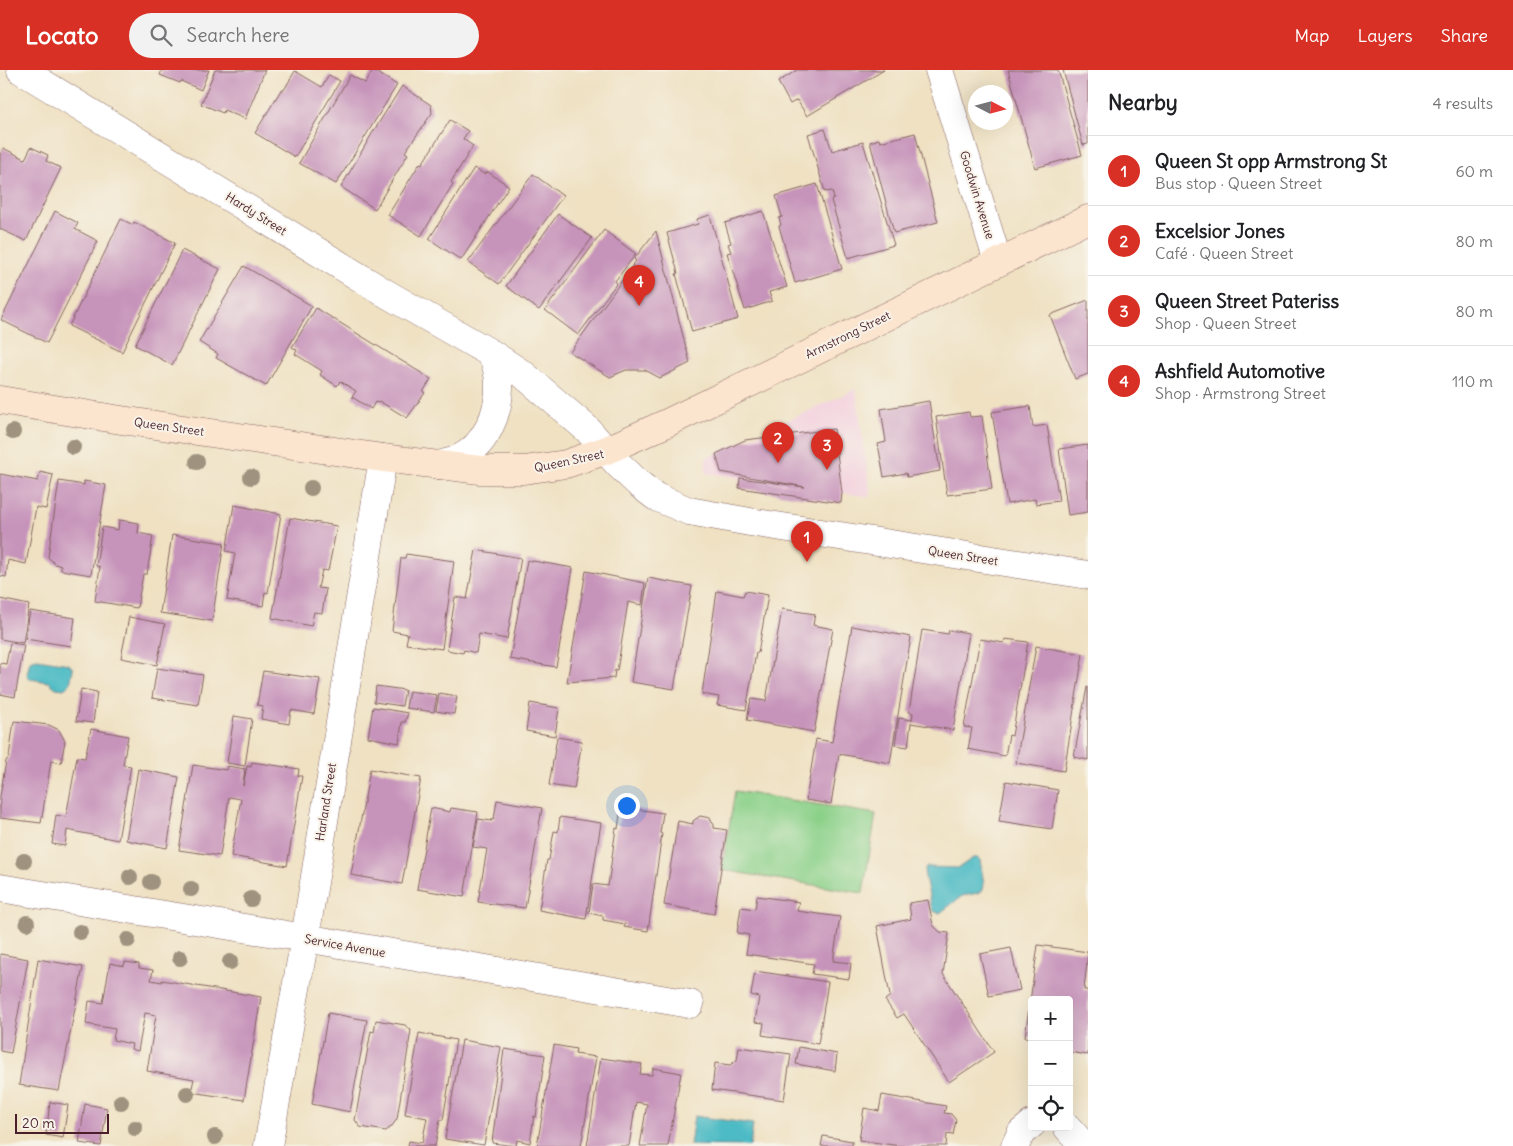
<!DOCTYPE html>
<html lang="en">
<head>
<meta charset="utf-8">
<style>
	body { margin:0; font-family:Delius,sans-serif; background:#f2f2f2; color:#202124 }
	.controls { position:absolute; right:15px; bottom:15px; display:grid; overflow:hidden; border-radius:5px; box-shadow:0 5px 20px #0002 }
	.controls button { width:45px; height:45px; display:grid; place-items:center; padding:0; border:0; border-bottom:1px solid #e0e0e0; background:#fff; color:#202124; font:25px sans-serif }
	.compass { position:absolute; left:968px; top:15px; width:45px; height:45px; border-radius:50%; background:#fff; box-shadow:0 5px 20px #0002; rotate:96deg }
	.scale { position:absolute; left:15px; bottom:12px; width:94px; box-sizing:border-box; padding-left:5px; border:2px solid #4a1f2b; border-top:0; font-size:14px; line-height:18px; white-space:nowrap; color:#4a1f2b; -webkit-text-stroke:4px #f7f3e8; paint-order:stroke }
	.you { position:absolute; left:626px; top:735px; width:18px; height:18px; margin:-12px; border:4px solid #fff; border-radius:50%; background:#1a73e8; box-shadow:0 0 0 8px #1a73e833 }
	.badge { display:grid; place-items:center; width:32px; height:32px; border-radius:50%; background:#d93025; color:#fff; font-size:16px; font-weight:700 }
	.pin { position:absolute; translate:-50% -41px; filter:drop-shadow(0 1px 2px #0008) }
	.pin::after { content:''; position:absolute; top:26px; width:18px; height:15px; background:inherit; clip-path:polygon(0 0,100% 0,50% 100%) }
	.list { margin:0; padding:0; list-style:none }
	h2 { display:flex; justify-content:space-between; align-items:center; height:65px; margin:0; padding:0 20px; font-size:21px }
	h2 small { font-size:16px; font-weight:400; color:#757577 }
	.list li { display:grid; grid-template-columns:32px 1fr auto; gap:15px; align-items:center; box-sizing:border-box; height:70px; padding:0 20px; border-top:1px solid #e0e0e0 }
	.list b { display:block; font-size:19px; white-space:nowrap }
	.list p { margin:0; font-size:16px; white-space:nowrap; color:#757577 }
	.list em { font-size:16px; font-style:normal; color:#757577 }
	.icon { flex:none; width:28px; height:28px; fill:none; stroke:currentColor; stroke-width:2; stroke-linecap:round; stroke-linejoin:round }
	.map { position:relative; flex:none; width:1088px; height:1076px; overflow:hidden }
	header { display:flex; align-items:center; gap:30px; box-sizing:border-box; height:70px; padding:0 25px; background:#d93025; color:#fff }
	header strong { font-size:24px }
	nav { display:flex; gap:28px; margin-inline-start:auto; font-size:18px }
	.search { width:350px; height:45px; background:#f2f2f2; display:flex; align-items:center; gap:12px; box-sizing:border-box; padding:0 18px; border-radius:28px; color:#757577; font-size:19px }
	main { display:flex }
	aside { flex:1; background:#fff }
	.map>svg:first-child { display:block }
	.built { fill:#f3cfde }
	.green { fill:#8cd18a; stroke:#6b785a }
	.water { fill:#4dbbc5; stroke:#4c6d78 }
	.building { fill:#c693ba }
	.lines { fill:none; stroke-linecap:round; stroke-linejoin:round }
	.street-casing { stroke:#846360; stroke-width:29 }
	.secondary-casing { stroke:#846360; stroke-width:29 }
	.street { stroke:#fff; stroke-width:28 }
	.secondary { stroke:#fce5cf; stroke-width:28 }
	.tree { fill:#9f937f }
	.labels { text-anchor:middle; stroke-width:4; stroke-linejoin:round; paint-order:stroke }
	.street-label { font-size:12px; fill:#4a1f2b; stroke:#f7f3e8 }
</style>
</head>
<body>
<header>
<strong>Locato</strong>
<div class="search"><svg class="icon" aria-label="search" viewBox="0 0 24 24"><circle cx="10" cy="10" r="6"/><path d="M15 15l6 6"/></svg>Search here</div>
<nav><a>Map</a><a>Layers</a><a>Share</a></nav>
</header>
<main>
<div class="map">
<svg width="1088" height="1076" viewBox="0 0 1088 1076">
	<rect width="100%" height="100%" fill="#f7f3e8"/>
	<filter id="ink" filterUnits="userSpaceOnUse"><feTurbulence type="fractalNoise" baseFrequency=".02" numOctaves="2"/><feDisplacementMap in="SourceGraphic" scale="10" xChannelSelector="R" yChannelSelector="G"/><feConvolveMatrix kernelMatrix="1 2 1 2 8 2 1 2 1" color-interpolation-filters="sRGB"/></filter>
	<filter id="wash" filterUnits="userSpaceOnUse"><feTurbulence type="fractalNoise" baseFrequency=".0096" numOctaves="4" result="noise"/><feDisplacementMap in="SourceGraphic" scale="20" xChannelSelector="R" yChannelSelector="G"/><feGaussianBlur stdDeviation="1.12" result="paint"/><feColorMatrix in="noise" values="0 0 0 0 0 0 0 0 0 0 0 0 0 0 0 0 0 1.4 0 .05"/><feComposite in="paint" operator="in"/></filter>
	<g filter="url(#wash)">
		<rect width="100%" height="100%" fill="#efe1c2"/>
		<polygon class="built" points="856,319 871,427 706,403 706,388"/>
		<polygon class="green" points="735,721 876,744 863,823 722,800"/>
		<g class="water">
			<polygon points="37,589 69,594 73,599 70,614 64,619 56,618 49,612 30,609 27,604 30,591"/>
			<polygon points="973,788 977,788 980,790 984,814 983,820 978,823 962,826 940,843 935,842 932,839 924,802 925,799 927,797 958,798"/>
			<polygon points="694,1046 753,1054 750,1076 690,1075"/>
		</g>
		<g id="blocks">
			<g class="building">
				<polygon points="162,0 209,0 201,20 181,11 180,13 160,5"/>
				<polygon points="215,0 265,0 245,49 224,40 223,43 201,34"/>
				<polygon points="373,0 397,15 336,114 299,93 350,5 365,13"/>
				<polygon points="797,0 884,0 807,46 797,30 790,34 778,12"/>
				<polygon points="1008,0 1058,0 1082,85 1035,98"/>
				<polygon points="1063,0 1088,0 1088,74 1083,75"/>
				<polygon points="295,1 322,17 329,5 340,11 295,87 255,63 281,20 284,20"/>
				<polygon points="402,16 431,35 432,43 405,82 408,84 375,139 341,117 373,62"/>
				<polygon points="450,50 468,61 463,69 473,76 451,112 453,114 421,166 388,145 420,93 422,94"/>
				<polygon points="825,59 832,81 863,72 894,175 848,188 831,130 834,129 832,121 825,122 808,64"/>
				<polygon points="915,63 938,152 894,163 870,72 879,69 880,72"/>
				<polygon points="31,77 48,85 46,91 61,98 26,171 0,159 0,85 3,78 25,89"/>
				<polygon points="474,98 484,104 488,102 509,116 461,190 429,169"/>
				<polygon points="533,104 563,126 499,214 468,192"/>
				<polygon points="817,114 842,199 795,213 779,156 781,155 779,148 782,147 776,126"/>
				<polygon points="55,141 78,153 75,159 98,171 47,273 1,250"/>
				<polygon points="763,141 787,217 769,222 772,231 745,240 727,183 731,182 728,174 731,173 725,153"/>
				<polygon points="558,144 592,168 539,240 506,216"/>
				<polygon points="710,145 738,249 692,262 676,204 678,203 667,163 698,154 697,149"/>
				<polygon points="121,149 133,155 134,152 175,173 122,282 69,256"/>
				<polygon points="604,160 636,184 615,211 617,213 578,265 545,240"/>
				<polygon points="656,161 690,293 660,308 645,300 626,300 610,307 570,282 636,191 634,189"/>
				<polygon points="182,180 220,199 172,295 135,275"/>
				<polygon points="244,196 312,236 266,316 216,288 218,284 199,272"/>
				<polygon points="1088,230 1088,304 1075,309 1050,245"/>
				<polygon points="316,238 431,309 423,322 425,323 407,348 379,331 378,333 375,332 371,339 352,327 356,321 340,311 337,316 320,305 322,301 295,284 297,280 292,277"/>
				<polygon points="929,331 940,401 907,407 906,403 884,407 878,374 886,372 881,339"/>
				<polygon points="1030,336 1033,357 1047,355 1059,431 1036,434 1035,429 1007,434 992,342"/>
				<polygon points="969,342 970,347 982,346 992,419 947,425 936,347"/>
				<polygon points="834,359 842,423 841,433 739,418 740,408 805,417 721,402 716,384 745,370"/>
				<polygon points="1088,375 1088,442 1068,445 1059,379"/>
				<polygon points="40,402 53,405 46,439 36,437 26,494 8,490 6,507 0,506 0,404 38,411"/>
				<polygon points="59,411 84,415 84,411 106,415 91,505 61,500 61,496 55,494 48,487"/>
				<polygon points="234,435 281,444 268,523 265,522 263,536 227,530 235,483 226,481"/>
				<polygon points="290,448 337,456 328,501 322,500 318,518 326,519 322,543 314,542 311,556 272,548"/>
				<polygon points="119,450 139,453 138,463 153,466 147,504 143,504 137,538 95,531 100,497 96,496 102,457 118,460"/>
				<polygon points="172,465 224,473 212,551 160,543"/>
				<polygon points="476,480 521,488 507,569 479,564 476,583 464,580 463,583 447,580 455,527 467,529"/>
				<polygon points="406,484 454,491 442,579 406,574 408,564 392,561 401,488 405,488"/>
				<polygon points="527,490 573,498 556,597 510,589"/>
				<polygon points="586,501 645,513 642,535 628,532 617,601 615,600 614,608 567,612"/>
				<polygon points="648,508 692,516 674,619 631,612"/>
				<polygon points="717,521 743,526 745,521 768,525 758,583 756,583 746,640 717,635 719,627 702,624"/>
				<polygon points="0,529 29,535 23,573 0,569"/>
				<polygon points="782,539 815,544 813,555 833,559 814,662 747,650 751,629 766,631"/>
				<polygon points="30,541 75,548 71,576 25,569"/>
				<polygon points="129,547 165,554 157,595 121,588"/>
				<polygon points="852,556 911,567 890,693 839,684 831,734 806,730 816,669 832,672"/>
				<polygon points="922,560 948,564 949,560 969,563 953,660 911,653 908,677 895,675 899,648 912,650 913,643 909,642"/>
				<polygon points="980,569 1004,573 1005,569 1028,572 1012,666 1009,665 1005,686 968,679 972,658 964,657"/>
				<polygon points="10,573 24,575 15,627 0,624 0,593 6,594"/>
				<polygon points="1036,576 1083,584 1064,701 1016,693"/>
				<polygon points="157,598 203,605 198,635 152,628"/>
				<polygon points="263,601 320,609 314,644 291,640 289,654 261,649 263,636 257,635"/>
				<polygon points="376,616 405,620 402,636 374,632"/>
				<polygon points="1087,617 1088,617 1088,690 1074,687"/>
				<polygon points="81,619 97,622 93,653 76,651"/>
				<polygon points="409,621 437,625 434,642 406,638"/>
				<polygon points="439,623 457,626 454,644 436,641"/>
				<polygon points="530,633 559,638 555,666 526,661"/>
				<polygon points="373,637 408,643 405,652 402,652 399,673 368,667"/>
				<polygon points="234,646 252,649 245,696 227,693"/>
				<polygon points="14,651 49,655 59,660 65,671 61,693 51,691 41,753 0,748 0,726 6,691 9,687"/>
				<polygon points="91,659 128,666 123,695 131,696 118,770 67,760 65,776 52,774 56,745 66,747 77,687 85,688"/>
				<polygon points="557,667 582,671 574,719 549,715"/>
				<polygon points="252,692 299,699 298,706 302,706 287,796 231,786 241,729 229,727 220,786 179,780 193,695 227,700 228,696 245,699 243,716 247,696 251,697"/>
				<polygon points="138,699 179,707 167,778 126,770"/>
				<polygon points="370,699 421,708 402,814 351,805"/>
				<polygon points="1006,711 1058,720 1052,759 999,751"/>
				<polygon points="497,730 542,738 525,838 478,832 487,779 473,777 478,749 492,751 492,749 494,749"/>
				<polygon points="621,737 663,743 660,763 662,764 648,861 624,857 625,854 603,850 603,846 589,843 593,814 608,816 616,758 618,759"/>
				<polygon points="431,738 450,742 451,738 478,742 464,827 417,819"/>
				<polygon points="700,746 710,748 714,755 714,758 727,760 714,844 664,835 678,751 693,754 693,751"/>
				<polygon points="560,747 601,753 586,849 539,840 547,790 549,790 554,761 558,762"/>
				<polygon points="757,826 799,832 797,841 840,847 833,891 851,893 849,909 812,904 814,894 746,884 749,865 737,863 741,837 755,839"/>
				<polygon points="928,830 933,855 940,862 949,863 943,904 994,982 949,1012 904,944 897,948 885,930 890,926 877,856 911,849 909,833"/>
				<polygon points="1038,875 1088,882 1084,920 1088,920 1088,985 1069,982 1069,930 1032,930 1032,968 1025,967"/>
				<polygon points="1011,878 1020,920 989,926 980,884"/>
				<polygon points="0,884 28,889 11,983 0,981"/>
				<polygon points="38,889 83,897 59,1021 19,1015"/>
				<polygon points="125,892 139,894 139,898 153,900 151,910 162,912 162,910 261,927 244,1030 191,1022 194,1009 147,1001 156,945 145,943 138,981 131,979 132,974 113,970 115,959 86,954 89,931 103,933 110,893 124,896"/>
				<polygon points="755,901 828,912 818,974 762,965 764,953 755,952 759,927 751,925"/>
				<polygon points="328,943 367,950 350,1042 312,1034"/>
				<polygon points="376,950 405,955 411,960 397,1049 392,1056 386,1061 360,1057 355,1050 371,961 374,962"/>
				<polygon points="419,963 456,970 443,1050 440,1050 435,1076 408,1076 409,1071 422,1073 427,1048 405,1044"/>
				<polygon points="462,970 501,977 484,1075 445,1069"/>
				<polygon points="554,975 576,979 575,984 596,987 581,1076 537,1076"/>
				<polygon points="739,977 791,984 784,1030 712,1020 715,993 730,995 737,990"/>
				<polygon points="799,977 837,984 835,1001 796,994"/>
				<polygon points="504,979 545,985 536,1047 534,1046 530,1073 517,1070 516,1076 492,1073"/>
				<polygon points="601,988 642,994 640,1004 652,1005 653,998 681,1003 668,1076 640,1076 647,1034 636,1032 629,1076 587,1076"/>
				<polygon points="882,1025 946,1036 944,1043 951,1044 956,1050 953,1065 947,1064 946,1076 900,1076 859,1070 864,1038 879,1041"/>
				<polygon points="50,1032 68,1035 63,1068 46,1065"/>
				<polygon points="85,1034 107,1038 101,1076 79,1073"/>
				<polygon points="823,1066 852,1071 852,1076 821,1076"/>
			</g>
		</g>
	</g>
	<g filter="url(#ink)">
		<use href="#blocks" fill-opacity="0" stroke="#846360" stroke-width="1"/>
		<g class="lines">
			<g class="street-casing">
				<g id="street">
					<polyline points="21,0 387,224 492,284 524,305 587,359 618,394 639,414 656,427 689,441 750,452 1088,505"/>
					<polyline points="939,0 998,192"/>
					<path d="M439,395C445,393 452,392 458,389C485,377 500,343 499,314C499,303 496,294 492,284"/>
					<polyline points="0,818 305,868 690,934"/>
					<polyline points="1067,1057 1077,1068 1079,1076"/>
					<polyline points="268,1076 305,868 383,388"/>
					<polyline points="1015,1076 1021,1063 1032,1054"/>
				</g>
			</g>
			<g class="secondary-casing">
				<polyline id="secondary" points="0,330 121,350 383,388 480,400 524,400 566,394 607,380 667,353 1088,149"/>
			</g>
			<use href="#street" class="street"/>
			<use href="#secondary" class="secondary"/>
		</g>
		<g class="tree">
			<circle cx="13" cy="362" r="8"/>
			<circle cx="73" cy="377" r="8"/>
			<circle cx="197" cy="392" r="8"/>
			<circle cx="251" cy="407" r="8"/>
			<circle cx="311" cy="418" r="8"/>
			<circle cx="24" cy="791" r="8"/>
			<circle cx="130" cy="807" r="8"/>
			<circle cx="151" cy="812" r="8"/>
			<circle cx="191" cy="819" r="8"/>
			<circle cx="251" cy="829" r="8"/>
			<circle cx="27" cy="853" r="8"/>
			<circle cx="80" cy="862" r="8"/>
			<circle cx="128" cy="870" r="8"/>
			<circle cx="180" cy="888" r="8"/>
			<circle cx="230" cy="892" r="8"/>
			<circle cx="187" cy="1024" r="8"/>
			<circle cx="121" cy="1032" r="8"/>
			<circle cx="135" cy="1058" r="8"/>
			<circle cx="215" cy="1067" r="8"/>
		</g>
	</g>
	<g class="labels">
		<g class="street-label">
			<text transform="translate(977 125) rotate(73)" y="4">Goodwin Avenue</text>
			<text transform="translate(256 144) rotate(32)" y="4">Hardy Street</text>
			<text transform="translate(848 265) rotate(-26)" y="4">Armstrong Street</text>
			<text transform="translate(169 357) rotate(8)" y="4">Queen Street</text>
			<text transform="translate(569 391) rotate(-12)" y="4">Queen Street</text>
			<text transform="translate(963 486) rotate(9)" y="4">Queen Street</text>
			<text transform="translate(326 732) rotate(-81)" y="4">Harland Street</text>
			<text transform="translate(345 876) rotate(10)" y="4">Service Avenue</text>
		</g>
	</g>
</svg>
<div class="controls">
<button>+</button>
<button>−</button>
<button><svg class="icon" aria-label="locate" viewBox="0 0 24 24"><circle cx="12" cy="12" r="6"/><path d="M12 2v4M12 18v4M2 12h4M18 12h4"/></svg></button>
</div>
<svg class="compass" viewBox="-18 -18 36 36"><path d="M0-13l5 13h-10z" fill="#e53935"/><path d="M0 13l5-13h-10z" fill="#757577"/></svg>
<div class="scale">20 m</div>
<div class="you"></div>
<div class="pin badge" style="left:807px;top:492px">1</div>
<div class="pin badge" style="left:778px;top:393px">2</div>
<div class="pin badge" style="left:827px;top:400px">3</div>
<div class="pin badge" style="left:639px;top:236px">4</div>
</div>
<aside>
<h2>Nearby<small>4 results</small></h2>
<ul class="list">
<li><span class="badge">1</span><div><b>Queen St opp Armstrong St</b><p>Bus stop · Queen Street</p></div><em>60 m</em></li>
<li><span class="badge">2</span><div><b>Excelsior Jones</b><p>Café · Queen Street</p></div><em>80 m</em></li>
<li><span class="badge">3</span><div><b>Queen Street Pateriss</b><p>Shop · Queen Street</p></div><em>80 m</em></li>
<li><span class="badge">4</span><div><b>Ashfield Automotive</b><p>Shop · Armstrong Street</p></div><em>110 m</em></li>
</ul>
</aside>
</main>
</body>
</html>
